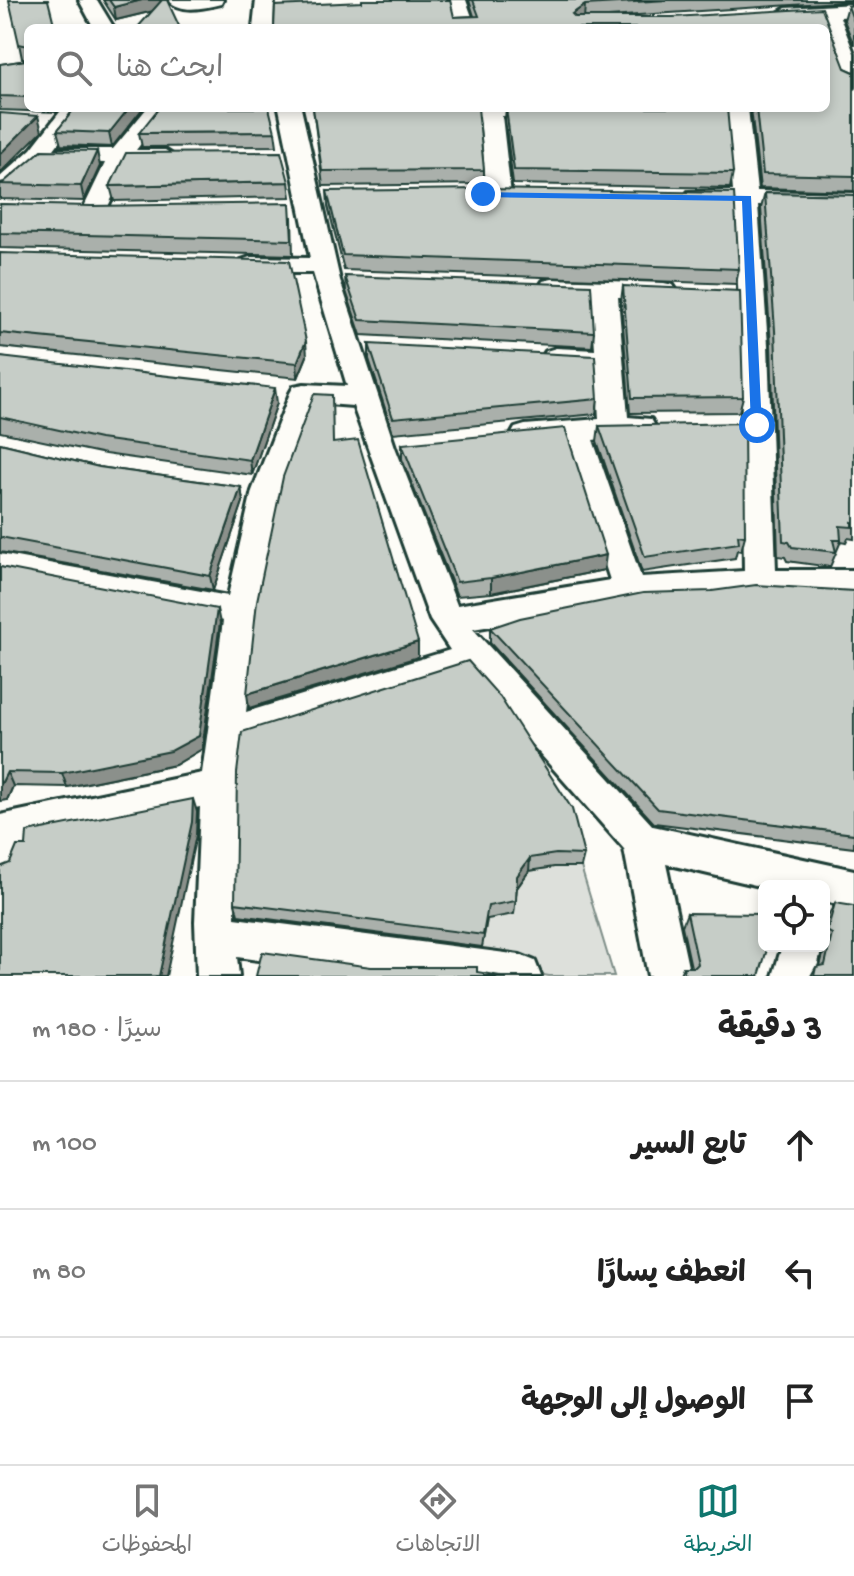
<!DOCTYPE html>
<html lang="ar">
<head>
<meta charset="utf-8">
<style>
	body { margin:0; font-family:"Gochi Hand","Playpen Sans Arabic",sans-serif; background:#f2f2f2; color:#222; direction:rtl }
	.controls { position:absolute; right:24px; bottom:24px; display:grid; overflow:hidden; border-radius:12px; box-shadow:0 4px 12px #0003 }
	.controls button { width:72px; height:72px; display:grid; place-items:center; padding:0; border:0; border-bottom:2px solid #e0e0e0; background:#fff; color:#222; font:40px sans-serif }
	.stop { position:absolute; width:24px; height:24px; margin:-18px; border:6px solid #1a73e8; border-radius:50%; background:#fff }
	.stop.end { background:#1a73e8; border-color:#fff; box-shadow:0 2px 8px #0008 }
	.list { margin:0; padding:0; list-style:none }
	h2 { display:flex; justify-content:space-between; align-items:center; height:104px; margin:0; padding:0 32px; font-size:34px }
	h2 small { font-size:26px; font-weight:400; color:#767676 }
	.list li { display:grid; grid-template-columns:52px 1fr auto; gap:24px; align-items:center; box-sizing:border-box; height:128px; padding:0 32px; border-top:2px solid #e0e0e0 }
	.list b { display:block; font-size:30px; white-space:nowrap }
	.list em { font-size:26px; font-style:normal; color:#767676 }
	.icon { flex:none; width:44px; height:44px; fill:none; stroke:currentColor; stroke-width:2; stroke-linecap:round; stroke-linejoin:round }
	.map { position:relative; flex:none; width:854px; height:976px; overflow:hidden; direction:ltr }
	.search { position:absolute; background:#fff; box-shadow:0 4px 12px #0003; left:24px; right:24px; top:24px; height:88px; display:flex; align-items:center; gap:20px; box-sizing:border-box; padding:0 28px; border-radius:12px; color:#767676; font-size:30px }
	.sheet { height:488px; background:#fff }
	nav { display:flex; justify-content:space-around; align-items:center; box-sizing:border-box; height:112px; border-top:2px solid #e0e0e0; background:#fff; font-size:22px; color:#767676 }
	nav a { display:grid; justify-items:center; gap:4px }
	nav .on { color:#0f766e }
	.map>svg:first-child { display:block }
	.green { fill:#dde0db; stroke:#7e8e88; stroke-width:2 }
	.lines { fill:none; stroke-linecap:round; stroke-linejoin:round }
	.street-casing { stroke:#1f3d34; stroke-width:6 }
	.street { fill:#fdfcf7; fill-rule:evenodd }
	.wall { fill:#aab0ab; stroke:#1f3d34; stroke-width:2 }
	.shaded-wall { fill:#8b908b; stroke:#1f3d34; stroke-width:2 }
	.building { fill:#c6cdc7; stroke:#1f3d34; stroke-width:2 }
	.route { fill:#1a73e8 }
</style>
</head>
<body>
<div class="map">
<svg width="854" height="976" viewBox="0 0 854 976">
	<rect width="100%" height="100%" fill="#fdfcf7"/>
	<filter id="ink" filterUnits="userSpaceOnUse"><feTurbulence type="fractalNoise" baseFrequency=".0125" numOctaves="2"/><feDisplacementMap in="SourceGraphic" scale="16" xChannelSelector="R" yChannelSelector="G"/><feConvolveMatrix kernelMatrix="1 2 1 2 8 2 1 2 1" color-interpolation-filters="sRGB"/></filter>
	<g filter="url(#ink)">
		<polygon class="green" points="554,867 581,867 614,976 549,976 479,963 487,919 514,914 516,889 529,871"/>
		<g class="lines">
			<g class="street-casing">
				<g id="street">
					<polygon points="79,0 97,0 114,28 94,28"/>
					<path d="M168,0H223L221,4C203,8 182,14 168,0Z"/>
					<polygon points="256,0 274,0 273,28 253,28"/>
					<polygon points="448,0 466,0 476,28 456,28"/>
					<polygon points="854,4 854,16 840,17 854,53 854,87 844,81 821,18 786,20 776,14 786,8"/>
					<polygon points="63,108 85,108 54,149 113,149 147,108 169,108 136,150 165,150 176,157 165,164 128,163 106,211 102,216 86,216 82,211 105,163 57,162 48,158 8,194 0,196 0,177 31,149"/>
					<path d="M279,108H301L340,280L395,447L457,605L610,580L565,442L525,445L515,442L511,435L515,428L525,425L599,419L596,368L546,363L542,357L546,351L556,348L595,350L592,296L543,293L539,287L543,281L552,279L664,283L673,285L677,291L673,297H618L628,417L651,419L655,426L651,433L593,440L641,577L744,571L741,345L734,205L688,202L684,197L688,192L733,191L726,108H748L757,191L854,193V207L758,205L768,345L776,570H854V596H760L629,603L473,629L653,826L854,870V908L824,901V886L764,887L666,864L690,976H648L624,849L468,672L242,744L237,786L235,918L520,955L535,961L541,976H372L237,957L239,976H197L195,922L200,807L27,844L14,875L0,880V815L202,773L223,621L0,578V554L228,596L252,491L290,393L294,386L304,384L347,386L313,273H250L241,270L238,265L241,260L250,257L310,258ZM314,403L353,406L430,620L450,650L246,712L257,611L282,491Z"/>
					<polygon points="428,108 554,108 556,110 545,116 502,116 511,195 507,200 491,200 487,195 480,116 429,115"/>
					<polygon points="782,946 822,946 815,976 773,976"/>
				</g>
			</g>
			<use href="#street" class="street"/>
		</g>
		<g class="wall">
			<polygon points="103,0 169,0 170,7 116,20"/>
			<polygon points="469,0 854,0 854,1 608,17 845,68 854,72 854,191 760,188 751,108 826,108 454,17 474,16"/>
			<polygon points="854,5 854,45 844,20 848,6"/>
			<polygon points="28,28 28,108 60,108 56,112 0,110 0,64 27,60 22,58 19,44"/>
			<polygon points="75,108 143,108 112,147 61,145 57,131"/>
			<polygon points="313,108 484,170 484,184 323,186"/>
			<polygon points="506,108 733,173 730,188 513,184 505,119"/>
			<polygon points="275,132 277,146 142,147 139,133"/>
			<polygon points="100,166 84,201 0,199 0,184"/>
			<polygon points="289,182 291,197 114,201 110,186"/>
			<polygon points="327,191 739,269 736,284 344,270 328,206"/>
			<polygon points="765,193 854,195 854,539 848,538 846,542 841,541 830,567 787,561 785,557 778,556 771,345 761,208"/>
			<polygon points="0,204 292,217 293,255 0,248"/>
			<polygon points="0,253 307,356 298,378 0,347"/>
			<polygon points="345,276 594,332 592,347 361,335 346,291"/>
			<polygon points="623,286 743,397 739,412 630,413 621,301"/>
			<polygon points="369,344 598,399 596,414 393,433 369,359"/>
			<polygon points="0,357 277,403 252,475 105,454 0,432"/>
			<polygon points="599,426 745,536 741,551 737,550 735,558 642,572 597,441"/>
			<polygon points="0,443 99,467 241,487 243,502 213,590 0,552"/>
			<polygon points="402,444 604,570 491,593 457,596 402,459"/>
			<polygon points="0,567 220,623 202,749 175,765 67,787 13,786 7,800"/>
			<polygon points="854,591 854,848 654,823 490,643 490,628"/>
			<polygon points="500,697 584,855 581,867 554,867 529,871 517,888 514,914 487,919 482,947 238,915 235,903"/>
			<polygon points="835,903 854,976 811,976 816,967 820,966 825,947 824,930 828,916"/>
			<polygon points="687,913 759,976 679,976 683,967 691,967 682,926"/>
		</g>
		<g class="shaded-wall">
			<polygon points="142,0 169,0 170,7 116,20 114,7"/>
			<polygon points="585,5 584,19 571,28 572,14"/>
			<polygon points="129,108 143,108 112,147 109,133"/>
			<polygon points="38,116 42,131 0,173 0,154"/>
			<polygon points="97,151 100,166 84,201 81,186"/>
			<polygon points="306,341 307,356 298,378 297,363"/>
			<polygon points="275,388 277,403 252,475 250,460"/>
			<polygon points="241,487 243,502 213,590 210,576"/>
			<polygon points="606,555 604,570 491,593 491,578"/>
			<polygon points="217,609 220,623 202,749 175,765 67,787 62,773"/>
			<polygon points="418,642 418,657 249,708 247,694"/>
			<polygon points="7,772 13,786 7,800 0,801 0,786"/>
			<polygon points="193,799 197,812 196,835 166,976 159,976"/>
			<polygon points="530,858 529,871 516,889 517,876"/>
		</g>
		<g class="building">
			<polygon points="9,0 48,0 55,28 28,28 28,97 0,96 0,64 27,60 28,46 19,44"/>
			<polygon points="109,0 142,0 114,7"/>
			<polygon points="162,0 167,0 180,28 137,28"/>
			<polygon points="362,0 450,0 454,17 479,16 473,0 668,0 585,5 572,14 575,17 673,17 822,8 845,68 854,72 854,176 763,174 756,108 826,108 826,28 274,28 275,6 362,2"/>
			<polygon points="854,5 854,22 848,6"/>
			<polygon points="75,108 129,108 109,133 57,131"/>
			<polygon points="159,108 269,108 275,132 139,133"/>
			<polygon points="313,108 478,108 484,170 322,171"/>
			<polygon points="506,108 727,108 733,173 514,170"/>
			<polygon points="0,113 38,116 0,154"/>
			<polygon points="42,150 97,151 81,186 0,184 0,183 4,182"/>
			<polygon points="281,152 289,182 110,186 126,153"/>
			<polygon points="484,189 734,193 739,269 343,255 327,191"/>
			<polygon points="765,193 854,195 854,523 852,522 852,527 840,526 841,540 833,540 836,552 792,547 789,542 783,541 775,330"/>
			<polygon points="290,203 292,240 0,233 0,204 91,206"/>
			<polygon points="0,253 289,261 306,341 297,363 0,333"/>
			<polygon points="345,276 591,285 594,332 360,320"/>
			<polygon points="623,286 740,291 743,397 632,398"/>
			<polygon points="369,344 595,356 598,399 393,418"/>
			<polygon points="0,357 275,388 250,460 100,439 0,417"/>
			<polygon points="314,394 332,395 333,443 358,440 418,642 247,694 257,601 283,477"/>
			<polygon points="744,423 745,536 738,535 739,543 645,557 599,426"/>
			<polygon points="565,428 606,555 491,578 457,582 402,444"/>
			<polygon points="0,443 99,467 241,487 210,576 0,537"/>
			<polygon points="0,567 217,609 199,736 171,751 62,773 7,772 0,786"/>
			<polygon points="756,585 854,591 854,834 658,809 490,628 520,618 643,593 712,591"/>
			<polygon points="468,661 500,697 572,809 584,855 556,854 530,858 517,876 516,901 488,906 483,935 235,903 237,773 242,732"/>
			<polygon points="193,799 192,822 159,976 0,976 0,867 10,863 17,846 26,846 27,832"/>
			<polygon points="835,903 854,906 854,976 814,976 816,967 825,965 832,934 827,931"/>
			<polygon points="687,913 764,914 764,946 768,946 759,976 685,976 683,967 695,967 698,964"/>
			<polygon points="262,952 371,967 477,967 477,972 500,976 256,976"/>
		</g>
	</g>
	<polygon class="route" points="479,192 751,196 762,428 753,428 751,425 742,201 483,197 479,197"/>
</svg>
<div class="controls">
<button><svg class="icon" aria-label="locate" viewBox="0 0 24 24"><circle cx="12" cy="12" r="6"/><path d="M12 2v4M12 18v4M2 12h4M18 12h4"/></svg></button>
</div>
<div class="stop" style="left:757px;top:425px"></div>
<div class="stop end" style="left:483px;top:194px"></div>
<div class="search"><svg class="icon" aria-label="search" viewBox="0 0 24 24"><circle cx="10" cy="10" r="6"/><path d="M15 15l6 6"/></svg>ابحث هنا</div>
</div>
<section class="sheet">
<h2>3 دقيقة<small>سيرًا · 180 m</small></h2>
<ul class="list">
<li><svg class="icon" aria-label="ahead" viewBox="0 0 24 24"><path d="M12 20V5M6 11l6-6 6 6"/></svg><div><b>تابع السير</b></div><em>100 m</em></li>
<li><svg class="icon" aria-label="left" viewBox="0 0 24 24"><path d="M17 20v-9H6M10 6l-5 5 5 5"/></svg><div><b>انعطف يسارًا</b></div><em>80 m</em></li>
<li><svg class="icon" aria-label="arrive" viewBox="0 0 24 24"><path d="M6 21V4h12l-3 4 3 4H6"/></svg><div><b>الوصول إلى الوجهة</b></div></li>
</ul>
</section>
<nav>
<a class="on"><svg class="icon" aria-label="map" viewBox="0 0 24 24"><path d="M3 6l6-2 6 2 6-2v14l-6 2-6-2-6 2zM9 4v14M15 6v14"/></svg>الخريطة</a>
<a><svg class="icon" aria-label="directions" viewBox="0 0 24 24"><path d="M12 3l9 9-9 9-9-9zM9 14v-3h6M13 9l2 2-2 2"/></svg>الاتجاهات</a>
<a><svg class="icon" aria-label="saved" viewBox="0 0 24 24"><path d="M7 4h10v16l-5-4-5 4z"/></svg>المحفوظات</a>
</nav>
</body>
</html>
